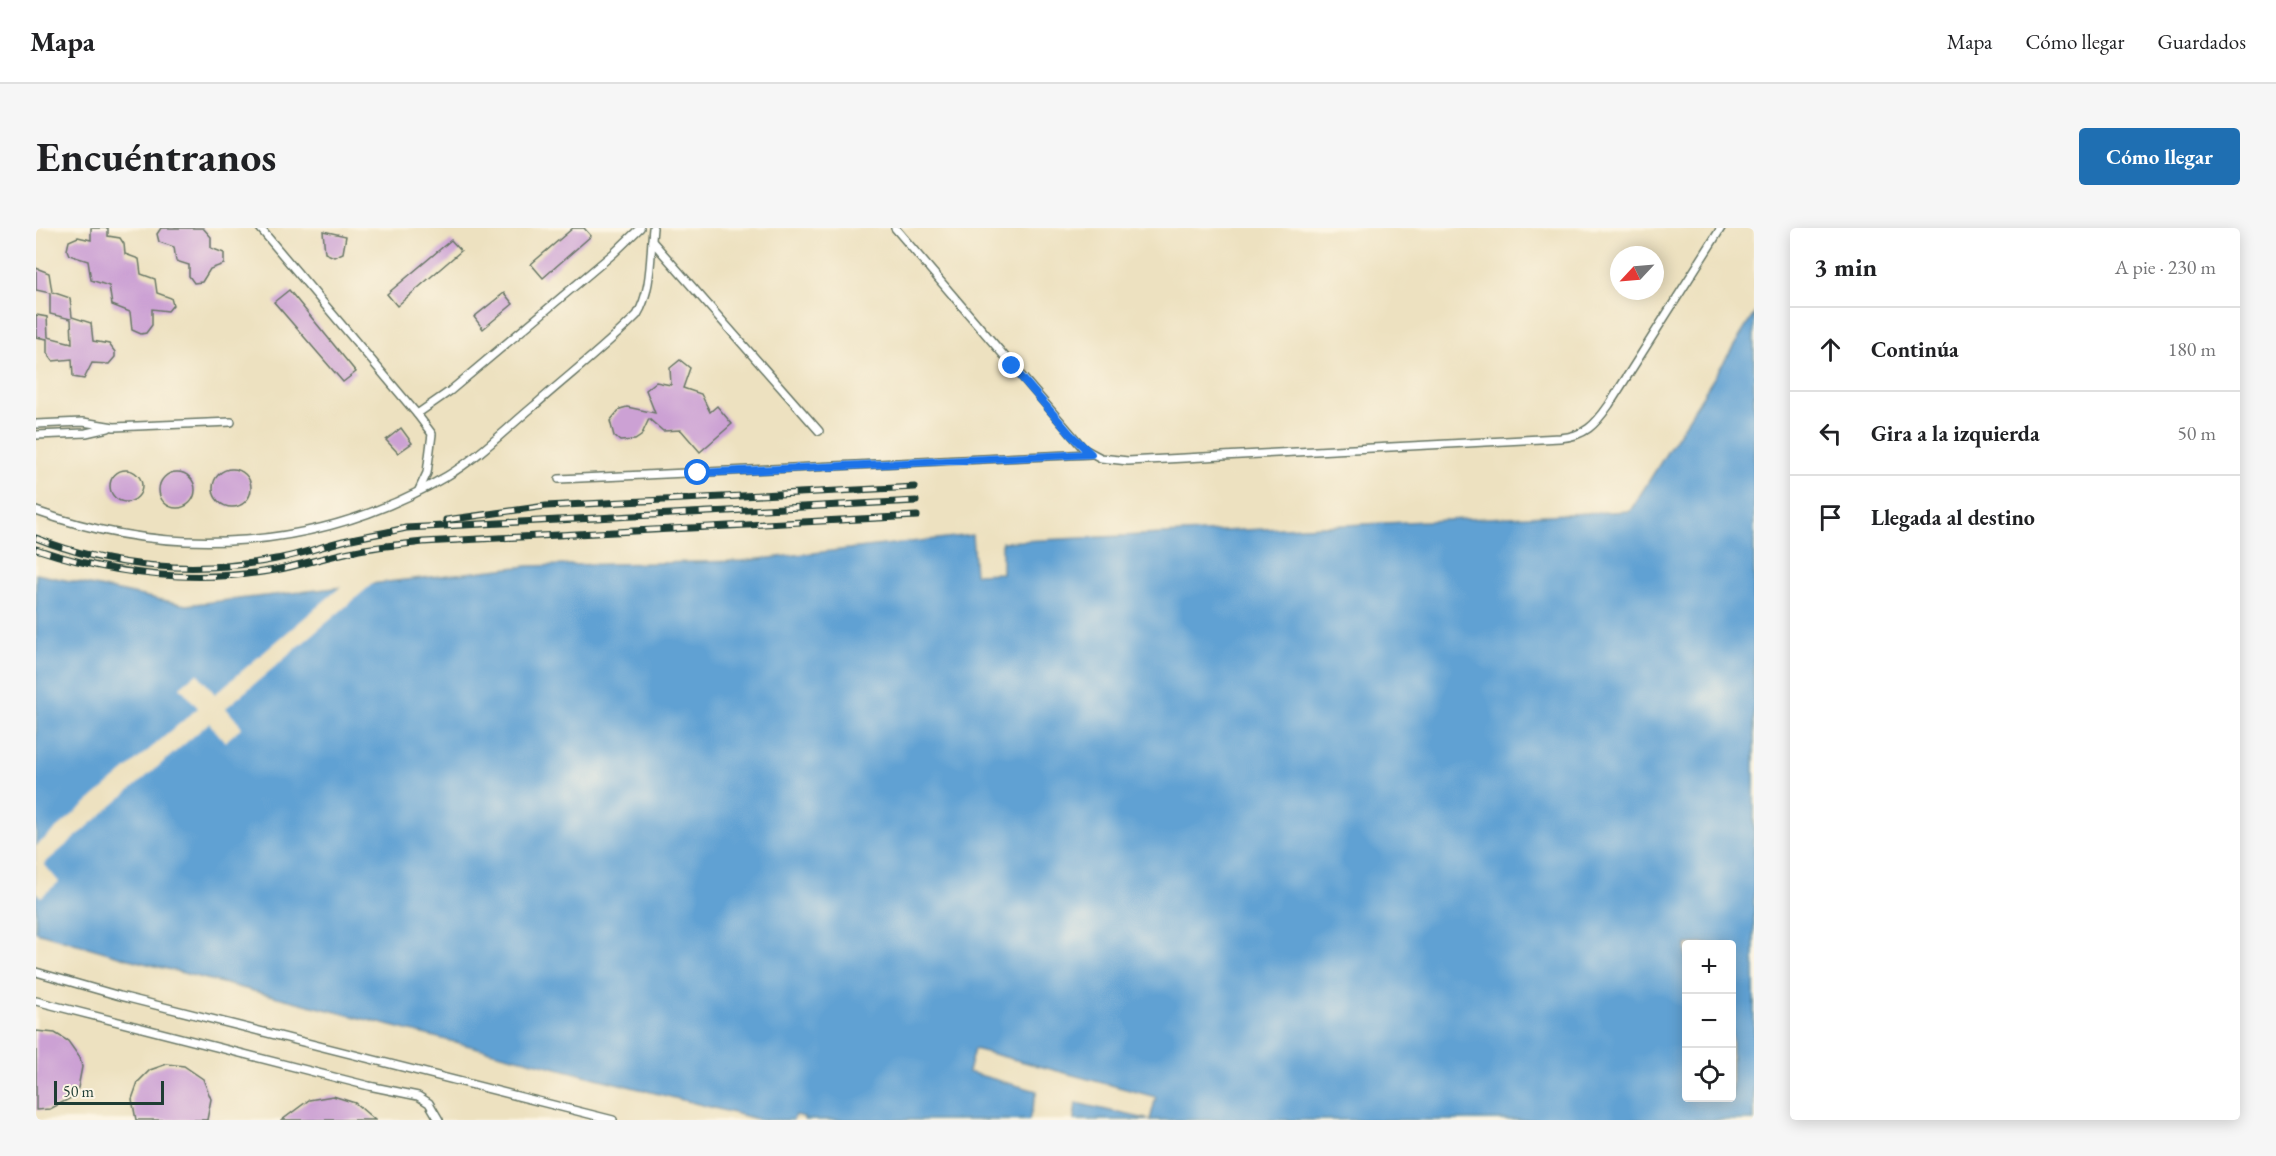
<!DOCTYPE html>
<html lang="es">
<head>
<meta charset="utf-8">
<style>
	body { margin:0; font-family:"EB Garamond",serif; background:#f6f6f6; color:#202124 }
	.controls { position:absolute; right:18px; bottom:18px; display:grid; overflow:hidden; border-radius:6px; box-shadow:0 3px 15px #0003 }
	.controls button { width:54px; height:54px; display:grid; place-items:center; padding:0; border:0; border-bottom:2px solid #e0e0e0; background:#fff; color:#202124; font:30px sans-serif }
	.compass { position:absolute; left:1574px; top:18px; width:54px; height:54px; border-radius:50%; background:#fff; box-shadow:0 3px 15px #0003; rotate:244deg }
	.scale { position:absolute; left:18px; bottom:15px; width:110px; box-sizing:border-box; padding-left:6px; border:3px solid #1f3d34; border-top:0; font-size:16px; line-height:21px; white-space:nowrap; color:#1f3d34; -webkit-text-stroke:4px #fcf5e5; paint-order:stroke }
	.stop { position:absolute; width:18px; height:18px; margin:-14px; border:4px solid #1a73e8; border-radius:50%; background:#fff }
	.stop.end { background:#1a73e8; border-color:#fff; box-shadow:0 2px 6px #0008 }
	.list { margin:0; padding:0; list-style:none }
	h2 { display:flex; justify-content:space-between; align-items:center; height:78px; margin:0; padding:0 24px; font-size:26px }
	h2 small { font-size:20px; font-weight:400; color:#757577 }
	.list li { display:grid; grid-template-columns:39px 1fr auto; gap:18px; align-items:center; box-sizing:border-box; height:84px; padding:0 24px; border-top:2px solid #e0e0e0 }
	.list b { display:block; font-size:22px; white-space:nowrap }
	.list em { font-size:20px; font-style:normal; color:#757577 }
	.icon { flex:none; width:33px; height:33px; fill:none; stroke:currentColor; stroke-width:2; stroke-linecap:round; stroke-linejoin:round }
	.map { position:relative; flex:none; width:1718px; height:892px; overflow:hidden; border-radius:6px }
	header { display:flex; align-items:center; gap:36px; box-sizing:border-box; height:84px; padding:0 30px; background:#fff; border-bottom:2px solid #e0e0e0 }
	header strong { font-size:28px }
	nav { display:flex; gap:33px; margin-inline-start:auto; font-size:21px }
	.intro { display:flex; align-items:center; justify-content:space-between; box-sizing:border-box; height:144px; padding:0 36px }
	h1 { margin:0; font-size:42px }
	.button { padding:15px 27px; border-radius:6px; background:#1f6fb2; color:#fff; font-size:21px; font-weight:700 }
	main { display:flex; gap:36px; padding:0 36px }
	aside { flex:1; background:#fff; border-radius:6px; box-shadow:0 3px 15px #0003 }
	.map>svg:first-child { display:block }
	.water { fill:#60a1d3; stroke:#406f84; stroke-width:1.5; fill-rule:evenodd }
	.pier { fill:#ede1c0 }
	.building { fill:#cca1d4 }
	.lines { fill:none; stroke-linecap:round; stroke-linejoin:round }
	.lane-casing { stroke:#677665; stroke-width:10 }
	.lane { stroke:#fff; stroke-width:7 }
	.rail-casing { stroke:#1f3d34; stroke-width:7 }
	.rail { stroke:#fcf5e5; stroke-width:4.5; stroke-dasharray:14; stroke-linecap:butt }
	.route { stroke:#1a73e8; stroke-width:8 }
</style>
</head>
<body>
<header>
<strong>Mapa</strong>
<nav><a>Mapa</a><a>Cómo llegar</a><a>Guardados</a></nav>
</header>
<div class="intro"><h1>Encuéntranos</h1><a class="button">Cómo llegar</a></div>
<main>
<div class="map">
<svg width="1718" height="892" viewBox="0 0 1718 892">
	<rect width="100%" height="100%" fill="#fcf5e5"/>
	<filter id="ink" filterUnits="userSpaceOnUse"><feTurbulence type="fractalNoise" baseFrequency=".0167" numOctaves="2"/><feDisplacementMap in="SourceGraphic" scale="12" xChannelSelector="R" yChannelSelector="G"/><feConvolveMatrix kernelMatrix="1 2 1 2 8 2 1 2 1" color-interpolation-filters="sRGB"/></filter>
	<filter id="wash" filterUnits="userSpaceOnUse"><feTurbulence type="fractalNoise" baseFrequency=".008" numOctaves="4" result="noise"/><feDisplacementMap in="SourceGraphic" scale="24" xChannelSelector="R" yChannelSelector="G"/><feGaussianBlur stdDeviation="1.35" result="paint"/><feColorMatrix in="noise" values="0 0 0 0 0 0 0 0 0 0 0 0 0 0 0 0 0 1.4 0 .05"/><feComposite in="paint" operator="in"/></filter>
	<g filter="url(#wash)">
		<rect width="100%" height="100%" fill="#ede1c0"/>
		<path class="water" d="M1718,86V892H1038L1040,875L1114,892L1120,869L938,821L932,844L1001,863L993,892H768V889L759,887L757,892H725L100,733L0,704V346L150,377L492,338L706,333L936,307L939,346L966,345V314L1594,283ZM1650,716H1696V870H1650Z"/>
		<polygon class="pier" points="341,352 190,480 206,499 189,514 173,495 8,636 23,654 5,669 0,664 0,618 162,480 144,459 161,445 179,466 308,356"/>
		<g id="blocks">
			<g class="building">
				<polygon points="55,0 72,0 72,8 84,10 88,16 89,26 103,31 105,46 119,51 121,65 135,70 137,77 132,83 116,81 116,97 110,105 105,106 96,102 94,84 76,77 73,58 55,52 52,33 33,27 31,22 33,13 42,9 55,12"/>
				<polygon points="125,0 167,0 175,9 175,20 188,25 188,36 174,41 166,54 158,55 153,48 153,37 140,33 138,19 123,14 121,6"/>
				<polygon points="537,0 548,0 555,8 507,50 495,36"/>
				<polygon points="287,3 310,8 307,25 298,29 289,25"/>
				<polygon points="415,12 425,23 361,78 351,66"/>
				<polygon points="0,40 13,45 16,64 34,70 36,89 55,95 57,113 73,116 79,124 79,129 73,136 56,135 48,151 37,149 36,131 17,133 11,125 11,111 0,109 0,87 11,89 12,109 36,115 35,91 14,86 14,65 0,62"/>
				<polygon points="253,62 320,144 307,154 238,74"/>
				<polygon points="468,65 477,76 447,101 438,89"/>
				<polygon points="644,132 654,140 647,160 665,166 674,184 681,178 696,196 664,224 645,202 627,203 613,191 605,208 599,212 584,213 578,208 574,193 584,181 591,179 619,185 610,162 620,154 635,157 634,140"/>
				<polygon points="365,200 376,215 362,225 350,212"/>
				<circle cx="196" cy="260" r="19"/>
				<circle cx="90" cy="258" r="16"/>
				<circle cx="141" cy="262" r="18"/>
				<polygon points="0,803 19,805 32,813 44,830 46,839 42,860 35,870 14,881 0,882"/>
				<polygon points="131,836 148,838 167,851 175,871 171,892 100,892 96,871 102,854 114,842"/>
				<polygon points="297,868 319,875 339,892 246,892 273,872"/>
			</g>
		</g>
	</g>
	<g filter="url(#ink)">
		<use href="#blocks" fill-opacity="0" stroke="#677665" stroke-width="1.5"/>
		<g class="lines">
			<g class="lane-casing">
				<g id="lane">
					<polyline points="224,0 381,186 414,163 578,25 604,0"/>
					<path d="M859,0L1048,221L1065,230L1092,233L1524,210C1549,208 1559,197 1573,177L1685,0"/>
					<polyline points="616,13 783,203"/>
					<polyline points="381,186 396,206 391,245 383,262"/>
					<polyline points="0,196 47,194 78,199 195,194"/>
					<polyline points="0,207 50,205 72,200"/>
					<polyline points="523,251 1055,226"/>
					<path d="M0,283C137,332 284,323 411,248C443,229 470,201 499,177C533,147 569,119 601,87C616,62 614,29 617,0"/>
					<polyline points="0,744 84,768 577,892"/>
					<polyline points="0,773 333,858 382,868 393,875 403,892"/>
				</g>
			</g>
			<use href="#lane" class="lane"/>
			<g class="rail-casing">
				<g id="rail">
					<polyline points="410,292 510,278 879,259"/>
					<path d="M0,310C75,340 161,347 240,331C263,327 284,319 307,313C327,308 349,305 370,300L880,273"/>
					<path d="M0,321C78,347 157,356 239,342C266,337 292,328 319,323C341,318 364,317 387,314L881,288"/>
				</g>
			</g>
			<use href="#rail" class="rail"/>
		</g>
	</g>
	<g class="lines" filter="url(#ink)">
		<polyline class="route" points="662,245 1055,226 1035,207 976,138"/>
	</g>
</svg>
<div class="controls">
<button>+</button>
<button>−</button>
<button><svg class="icon" aria-label="locate" viewBox="0 0 24 24"><circle cx="12" cy="12" r="6"/><path d="M12 2v4M12 18v4M2 12h4M18 12h4"/></svg></button>
</div>
<svg class="compass" viewBox="-18 -18 36 36"><path d="M0-13l5 13h-10z" fill="#e53935"/><path d="M0 13l5-13h-10z" fill="#757577"/></svg>
<div class="scale">50 m</div>
<div class="stop" style="left:662px;top:245px"></div>
<div class="stop end" style="left:976px;top:138px"></div>
</div>
<aside>
<h2>3 min<small>A pie · 230 m</small></h2>
<ul class="list">
<li><svg class="icon" aria-label="ahead" viewBox="0 0 24 24"><path d="M12 20V5M6 11l6-6 6 6"/></svg><div><b>Continúa</b></div><em>180 m</em></li>
<li><svg class="icon" aria-label="left" viewBox="0 0 24 24"><path d="M17 20v-9H6M10 6l-5 5 5 5"/></svg><div><b>Gira a la izquierda</b></div><em>50 m</em></li>
<li><svg class="icon" aria-label="arrive" viewBox="0 0 24 24"><path d="M6 21V4h12l-3 4 3 4H6"/></svg><div><b>Llegada al destino</b></div></li>
</ul>
</aside>
</main>
</body>
</html>
